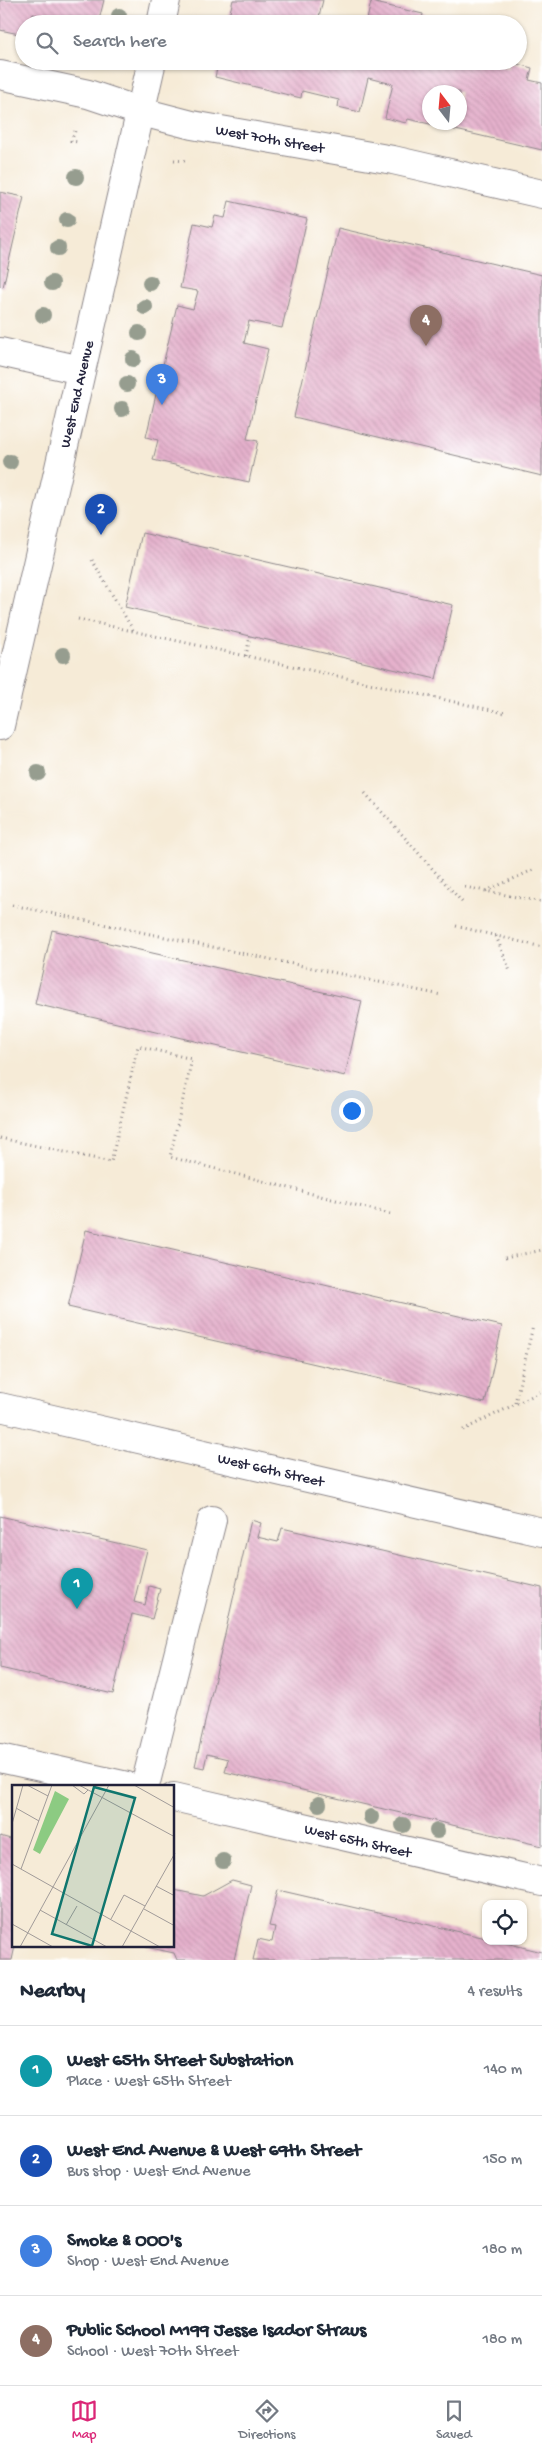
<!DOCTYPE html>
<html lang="en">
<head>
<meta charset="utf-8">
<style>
	body { margin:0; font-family:"Gochi Hand",sans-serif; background:#f6f6f7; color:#1f2937 }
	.controls { position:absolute; right:15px; bottom:15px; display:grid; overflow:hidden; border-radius:10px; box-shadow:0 1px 4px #0004 }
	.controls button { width:45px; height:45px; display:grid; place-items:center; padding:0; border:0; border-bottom:1px solid #e0e1e3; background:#fff; color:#1f2937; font:25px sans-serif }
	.compass { position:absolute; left:422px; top:85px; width:45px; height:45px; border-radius:50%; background:#fff; box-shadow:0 1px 4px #0004; rotate:344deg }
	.you { position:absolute; left:351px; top:1110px; width:18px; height:18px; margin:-12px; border:4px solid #fff; border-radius:50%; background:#1a73e8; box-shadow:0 0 0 8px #1a73e833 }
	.badge { display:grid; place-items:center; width:32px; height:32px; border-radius:50%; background:#db2777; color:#fff; font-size:16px; font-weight:700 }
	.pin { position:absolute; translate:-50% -41px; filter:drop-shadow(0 1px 2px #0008) }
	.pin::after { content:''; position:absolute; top:26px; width:18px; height:15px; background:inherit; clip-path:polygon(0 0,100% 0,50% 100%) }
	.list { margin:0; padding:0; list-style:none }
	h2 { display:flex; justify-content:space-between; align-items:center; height:65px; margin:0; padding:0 20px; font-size:21px }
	h2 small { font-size:16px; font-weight:400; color:#747a83 }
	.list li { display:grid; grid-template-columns:32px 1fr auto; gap:15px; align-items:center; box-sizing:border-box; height:90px; padding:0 20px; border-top:1px solid #e0e1e3 }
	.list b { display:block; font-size:19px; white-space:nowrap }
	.list p { margin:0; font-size:16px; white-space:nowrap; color:#747a83 }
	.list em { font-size:16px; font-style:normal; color:#747a83 }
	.icon { flex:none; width:28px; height:28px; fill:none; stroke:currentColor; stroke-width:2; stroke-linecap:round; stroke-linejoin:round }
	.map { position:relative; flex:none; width:542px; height:1960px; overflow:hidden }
	.search { position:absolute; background:#fff; box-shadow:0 1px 4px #0004; left:15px; right:15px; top:15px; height:55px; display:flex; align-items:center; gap:12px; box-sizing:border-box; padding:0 18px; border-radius:28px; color:#747a83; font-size:19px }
	.sheet { height:425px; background:#fff }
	nav { display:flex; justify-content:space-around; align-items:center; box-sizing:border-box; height:70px; border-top:1px solid #e0e1e3; background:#fff; font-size:14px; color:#747a83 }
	nav a { display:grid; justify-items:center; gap:2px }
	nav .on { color:#db2777 }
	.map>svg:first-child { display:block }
	.building { fill:url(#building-back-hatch); fill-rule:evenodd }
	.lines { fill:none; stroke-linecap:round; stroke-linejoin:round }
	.minor-casing { stroke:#8c8689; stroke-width:30 }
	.major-casing { stroke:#8c8689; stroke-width:30 }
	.path { stroke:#8c8689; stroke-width:3; stroke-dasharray:1 4; stroke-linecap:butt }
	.minor { stroke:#fff; stroke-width:28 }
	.major { stroke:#fff; stroke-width:28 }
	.tree { fill:#969d8f }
	.labels { text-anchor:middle; stroke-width:4.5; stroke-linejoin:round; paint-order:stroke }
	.street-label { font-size:15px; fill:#22223b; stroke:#fff }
	.inset-road { fill:none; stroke:#a19b99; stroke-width:1 }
	.view { fill:#0f766e; fill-opacity:0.15; stroke:#0f766e; stroke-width:2.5 }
	.inset-edge { fill:none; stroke:#22223b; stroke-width:2.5 }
</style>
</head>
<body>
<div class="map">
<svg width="542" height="1960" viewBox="0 0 542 1960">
	<defs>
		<pattern id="building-back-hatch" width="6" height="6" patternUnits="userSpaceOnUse" patternTransform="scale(1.25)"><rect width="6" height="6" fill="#e5b1cc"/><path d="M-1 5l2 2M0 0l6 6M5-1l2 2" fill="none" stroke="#c498b0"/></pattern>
	</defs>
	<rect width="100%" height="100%" fill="#fff"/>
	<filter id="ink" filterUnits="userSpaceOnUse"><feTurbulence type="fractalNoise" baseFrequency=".02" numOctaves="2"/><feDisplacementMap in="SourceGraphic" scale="10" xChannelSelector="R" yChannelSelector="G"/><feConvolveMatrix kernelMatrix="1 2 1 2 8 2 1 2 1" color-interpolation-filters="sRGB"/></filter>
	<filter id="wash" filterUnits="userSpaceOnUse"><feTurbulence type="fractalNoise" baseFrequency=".0096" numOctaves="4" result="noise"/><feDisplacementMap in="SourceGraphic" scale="20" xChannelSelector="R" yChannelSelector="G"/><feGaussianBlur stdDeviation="1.12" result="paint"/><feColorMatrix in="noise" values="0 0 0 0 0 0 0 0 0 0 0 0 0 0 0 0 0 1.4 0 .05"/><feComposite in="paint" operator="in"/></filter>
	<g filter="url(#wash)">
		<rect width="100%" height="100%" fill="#f6ebd7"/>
		<g id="blocks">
			<g class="building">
				<polygon points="0,0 104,0 98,24 52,24 53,19 33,14 31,24 24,24 24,35 0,30"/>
				<polygon points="233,0 323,0 318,21 297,15 295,24 227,24"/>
				<polygon points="371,2 423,14 421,24 366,24"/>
				<path d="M219,61H412L420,64L421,61H501L500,66L509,68L510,62L532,68L529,80L542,83V150L408,119L406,123L385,118L393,84L368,78L360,112L338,107L339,100L302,91L301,98L215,77ZM430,92H460V122H429Z"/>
				<polygon points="0,192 24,197 3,287 0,286"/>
				<polygon points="229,201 307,219 282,328 249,321 244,343 268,349 247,439 258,441 249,482 153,460 158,440 146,437 177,305 193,309 198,291 180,288 194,223 212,227 215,216 225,218"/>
				<polygon points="338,228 542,275 542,476 294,417"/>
				<polygon points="142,533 453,605 436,679 125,607"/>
				<polygon points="52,930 362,1001 345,1076 35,1004"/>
				<polygon points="86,1230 502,1326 485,1403 68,1307"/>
				<polygon points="0,1516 147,1550 134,1602 145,1605 149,1586 160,1589 152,1619 132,1614 113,1694 0,1668"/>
				<polygon points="251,1520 261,1523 257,1537 278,1542 282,1528 542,1588 542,1846 225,1772 228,1759 207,1754 204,1768 195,1766"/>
				<polygon points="0,1836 14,1840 15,1946 12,1960 0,1960"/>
				<polygon points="232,1880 251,1885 234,1960 177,1960 174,1953 146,1947 174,1946 174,1890 203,1896"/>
				<polygon points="278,1890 486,1938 486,1941 498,1941 542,1952 542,1960 253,1960 258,1939 272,1942 275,1927 269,1926"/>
			</g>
		</g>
	</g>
	<g filter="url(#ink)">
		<use href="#blocks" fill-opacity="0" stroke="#8c8689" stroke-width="1"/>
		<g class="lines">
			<g class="minor-casing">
				<g id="minor">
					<polyline points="0,75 88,94 142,112 192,125 393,160 542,194"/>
					<polyline points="0,352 81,370"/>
					<polyline points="0,1407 542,1532"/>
					<polyline points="0,1758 127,1786"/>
					<polyline points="145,1786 212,1520"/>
					<polyline points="174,1797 542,1882"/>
				</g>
			</g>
			<g class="major-casing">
				<g id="major">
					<polyline points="161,24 166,0"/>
					<polyline points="0,726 152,61"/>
				</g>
			</g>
			<g class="path">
				<polyline points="98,65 99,61"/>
				<polyline points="75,131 71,141 78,142"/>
				<polyline points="174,160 186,161"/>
				<polyline points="92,560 133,630"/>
				<polyline points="78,619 505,713"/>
				<polyline points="246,656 250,636"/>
				<polyline points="365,793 462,902"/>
				<polyline points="465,887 542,902"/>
				<polyline points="486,891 533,870"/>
				<polyline points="12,905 441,995"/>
				<polyline points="456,926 542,947"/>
				<polyline points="496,936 510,971"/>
				<polyline points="0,1138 111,1162 138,1046 192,1059 170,1157 390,1214"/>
				<polyline points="505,1258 542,1250"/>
				<polyline points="515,1403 533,1326"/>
				<polyline points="463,1430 542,1391"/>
			</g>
			<use href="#minor" class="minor"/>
			<use href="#major" class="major"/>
		</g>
		<g class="tree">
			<circle cx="119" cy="16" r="8"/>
			<circle cx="76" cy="177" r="8"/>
			<circle cx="67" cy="220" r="8"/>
			<circle cx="58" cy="248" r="8"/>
			<circle cx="52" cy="283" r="8"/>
			<circle cx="150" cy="283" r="8"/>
			<circle cx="145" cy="307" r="8"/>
			<circle cx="43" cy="315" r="8"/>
			<circle cx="139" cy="333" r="8"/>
			<circle cx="133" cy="359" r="8"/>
			<circle cx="127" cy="384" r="8"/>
			<circle cx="122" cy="409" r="8"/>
			<circle cx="10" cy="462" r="8"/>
			<circle cx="63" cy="655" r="8"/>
			<circle cx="38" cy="773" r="8"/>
			<circle cx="319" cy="1804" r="8"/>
			<circle cx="371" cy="1817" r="8"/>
			<circle cx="403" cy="1825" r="8"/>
			<circle cx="437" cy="1831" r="8"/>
			<circle cx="223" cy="1861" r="8"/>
		</g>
	</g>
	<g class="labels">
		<g class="street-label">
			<text transform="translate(270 138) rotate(10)" y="5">West 70th Street</text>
			<text transform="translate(76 394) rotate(-77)" y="5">West End Avenue</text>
			<text transform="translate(271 1469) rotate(13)" y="5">West 66th Street</text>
			<text transform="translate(358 1840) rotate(13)" y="5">West 65th Street</text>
		</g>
	</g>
	<g transform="translate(12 1785)">
		<rect width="162" height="162" fill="#f6ebd7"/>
		<path d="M43,6L57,14L28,69L21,65Z" fill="#8ccb82"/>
		<path class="inset-road" d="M15,0L36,11M60,0L72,9L76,5M67,0L163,52M122,0L163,23M4,23L27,36M0,39L11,0M0,79L119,146M9,84L40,0M144,101L163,111M132,124L163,141M28,125L95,162M99,134L112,110L133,121M0,139L41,162M54,140L65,121M119,146L148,162M8,162L97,0M110,162L163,68"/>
		<path class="view" d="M82,2L123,13L80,161L40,149Z"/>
		<rect width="162" height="162" class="inset-edge"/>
	</g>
</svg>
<div class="controls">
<button><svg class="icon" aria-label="locate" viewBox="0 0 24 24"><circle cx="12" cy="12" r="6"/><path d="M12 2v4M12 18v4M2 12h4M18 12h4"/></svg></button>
</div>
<svg class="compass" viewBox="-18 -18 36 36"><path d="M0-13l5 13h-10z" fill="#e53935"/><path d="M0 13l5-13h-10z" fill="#747a83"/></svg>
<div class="you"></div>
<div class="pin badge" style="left:77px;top:1609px;background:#0f9aa8">1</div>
<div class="pin badge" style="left:101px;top:535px;background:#1a4fb4">2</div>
<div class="pin badge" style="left:162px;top:405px;background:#3f7fe0">3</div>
<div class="pin badge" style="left:426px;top:346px;background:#8d6e63">4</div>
<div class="search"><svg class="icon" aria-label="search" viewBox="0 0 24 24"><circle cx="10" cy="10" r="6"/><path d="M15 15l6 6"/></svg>Search here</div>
</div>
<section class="sheet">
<h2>Nearby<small>4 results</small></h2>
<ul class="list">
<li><span class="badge" style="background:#0f9aa8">1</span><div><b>West 65th Street Substation</b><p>Place · West 65th Street</p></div><em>140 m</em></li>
<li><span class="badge" style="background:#1a4fb4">2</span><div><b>West End Avenue &amp; West 69th Street</b><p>Bus stop · West End Avenue</p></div><em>150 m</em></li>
<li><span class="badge" style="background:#3f7fe0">3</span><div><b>Smoke &amp; OOO's</b><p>Shop · West End Avenue</p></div><em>180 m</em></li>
<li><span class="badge" style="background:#8d6e63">4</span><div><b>Public School M199 Jesse Isador Straus</b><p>School · West 70th Street</p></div><em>180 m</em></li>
</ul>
</section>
<nav>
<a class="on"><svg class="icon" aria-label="map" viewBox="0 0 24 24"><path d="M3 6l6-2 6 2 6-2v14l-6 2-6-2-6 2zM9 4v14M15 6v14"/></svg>Map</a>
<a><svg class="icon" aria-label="directions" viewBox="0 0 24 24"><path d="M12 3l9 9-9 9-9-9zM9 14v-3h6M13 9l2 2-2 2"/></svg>Directions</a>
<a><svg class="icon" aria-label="saved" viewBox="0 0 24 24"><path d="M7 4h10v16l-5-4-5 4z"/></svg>Saved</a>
</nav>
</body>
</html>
